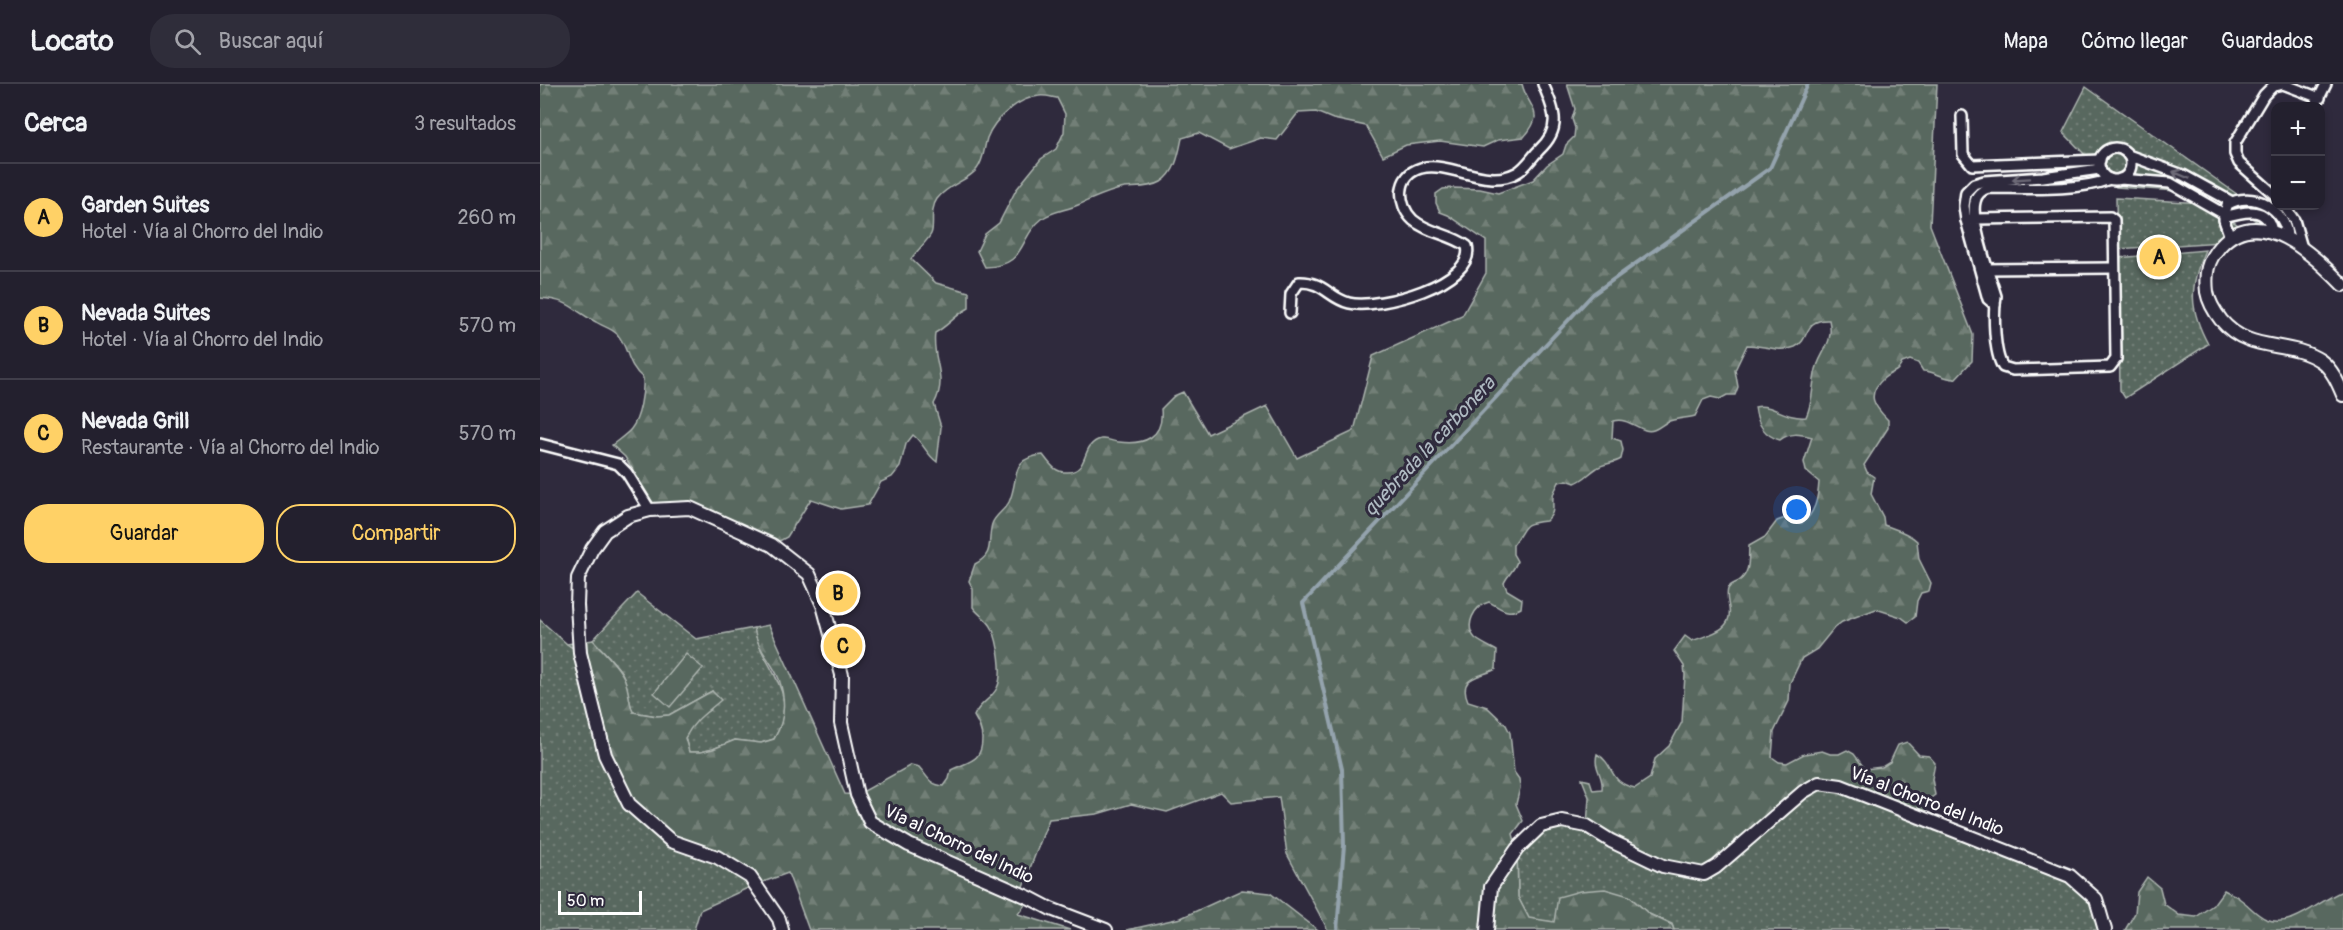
<!DOCTYPE html>
<html lang="es">
<head>
<meta charset="utf-8">
<style>
	body { margin:0; font-family:Pangolin,sans-serif; background:#2f2d3a; color:#f1f3f6 }
	.controls { position:absolute; right:18px; top:18px; display:grid; overflow:hidden; border-radius:12px; box-shadow:0 3px 9px #0003 }
	.controls button { width:54px; height:54px; display:grid; place-items:center; padding:0; border:0; border-bottom:2px solid #403e4a; background:#23202e; color:#f1f3f6; font:30px sans-serif }
	.scale { position:absolute; left:18px; bottom:15px; width:84px; box-sizing:border-box; padding-left:6px; border:3px solid #fff; border-top:0; font-size:16px; line-height:21px; white-space:nowrap; color:#fff; -webkit-text-stroke:4px #2f2a3d; paint-order:stroke }
	.you { position:absolute; left:1257px; top:426px; width:21px; height:21px; margin:-15px; border:4px solid #fff; border-radius:50%; background:#1a73e8; box-shadow:0 0 0 9px #1a73e833 }
	.badge { display:grid; place-items:center; width:39px; height:39px; border-radius:50%; background:#ffd166; color:#111; font-size:20px; font-weight:700 }
	.pin { position:absolute; translate:-50% -50%; border:3px solid #fff; box-shadow:0 2px 6px #0006 }
	.list { margin:0; padding:0; list-style:none }
	h2 { display:flex; justify-content:space-between; align-items:center; height:78px; margin:0; padding:0 24px; font-size:26px }
	h2 small { font-size:20px; font-weight:400; color:#a3a3aa }
	.list li { display:grid; grid-template-columns:39px 1fr auto; gap:18px; align-items:center; box-sizing:border-box; height:108px; padding:0 24px; border-top:2px solid #403e4a }
	.list b { display:block; font-size:22px; white-space:nowrap }
	.list p { margin:0; font-size:20px; white-space:nowrap; color:#a3a3aa }
	.list em { font-size:20px; font-style:normal; color:#a3a3aa }
	.actions { display:flex; gap:12px; padding:18px 24px }
	.actions a { flex:1; padding:14px 0; border:2px solid #ffd166; border-radius:24px; text-align:center; font-size:21px; color:#ffd166 }
	.actions .main { background:#ffd166; color:#111 }
	.icon { flex:none; width:33px; height:33px; fill:none; stroke:currentColor; stroke-width:2; stroke-linecap:round; stroke-linejoin:round }
	.map { position:relative; flex:none; width:1803px; height:846px; overflow:hidden }
	header { display:flex; align-items:center; gap:36px; box-sizing:border-box; height:84px; padding:0 30px; background:#23202e; border-bottom:2px solid #403e4a }
	header strong { font-size:28px }
	nav { display:flex; gap:33px; margin-inline-start:auto; font-size:21px }
	.search { width:420px; height:54px; background:#2f2d3a; display:flex; align-items:center; gap:15px; box-sizing:border-box; padding:0 21px; border-radius:24px; color:#a3a3aa; font-size:22px }
	main { display:flex }
	aside { flex:1; background:#23202e }
	.map>svg:first-child { display:block }
	.grass { fill:url(#grass-dots); stroke:#acb4af; stroke-width:1.5 }
	.forest { fill:url(#forest-firs); stroke:#acb4af; stroke-width:1.5 }
	.garden { fill:#59685f; stroke:#acb4af; stroke-width:1.5 }
	.lines { fill:none; stroke-linecap:round; stroke-linejoin:round }
	.stream { stroke:#94a3ad; stroke-width:4 }
	.street-casing { stroke:#fff; stroke-width:14 }
	.secondary-casing { stroke:#fff; stroke-width:16 }
	.street { stroke:#2f2a3d; stroke-width:9 }
	.secondary { stroke:#2f2a3d; stroke-width:12 }
	.oneway { stroke:#6d6a77 }
	.labels { text-anchor:middle; stroke-width:6; stroke-linejoin:round; paint-order:stroke }
	.street-label { font-size:18px; fill:#fff; stroke:#2f2a3d }
	.water-label { font-size:20px; font-style:italic; fill:#afbac2; stroke:#2f2a3d }
</style>
</head>
<body>
<header>
<strong>Locato</strong>
<div class="search"><svg class="icon" aria-label="search" viewBox="0 0 24 24"><circle cx="10" cy="10" r="6"/><path d="M15 15l6 6"/></svg>Buscar aquí</div>
<nav><a>Mapa</a><a>Cómo llegar</a><a>Guardados</a></nav>
</header>
<main>
<aside>
<h2>Cerca<small>3 resultados</small></h2>
<ul class="list">
<li><span class="badge">A</span><div><b>Garden Suites</b><p>Hotel · Vía al Chorro del Indio</p></div><em>260 m</em></li>
<li><span class="badge">B</span><div><b>Nevada Suites</b><p>Hotel · Vía al Chorro del Indio</p></div><em>570 m</em></li>
<li><span class="badge">C</span><div><b>Nevada Grill</b><p>Restaurante · Vía al Chorro del Indio</p></div><em>570 m</em></li>
</ul>
<div class="actions"><a class="main">Guardar</a><a>Compartir</a></div>
</aside>
<div class="map">
<svg width="1803" height="846" viewBox="0 0 1803 846">
	<defs>
		<pattern id="grass-dots" width="8" height="8" patternUnits="userSpaceOnUse" patternTransform="scale(1.5)"><rect width="8" height="8" fill="#59685f"/><path d="M2 2h.1M6 6h.1" fill="none" stroke="#727f77" stroke-width="1.8" stroke-linecap="round"/></pattern>
		<pattern id="forest-firs" width="22" height="20" patternUnits="userSpaceOnUse" patternTransform="scale(1.5)"><rect width="22" height="20" fill="#59685f"/><path d="M5 1l3.5 6h-7zM16 11l3.5 6h-7z" fill="#727f77"/></pattern>
	</defs>
	<rect width="100%" height="100%" fill="#2f2a3d"/>
	<filter id="ink" filterUnits="userSpaceOnUse"><feTurbulence type="fractalNoise" baseFrequency=".0167" numOctaves="2"/><feDisplacementMap in="SourceGraphic" scale="12" xChannelSelector="R" yChannelSelector="G"/><feConvolveMatrix kernelMatrix="1 2 1 2 8 2 1 2 1" color-interpolation-filters="sRGB"/></filter>
	<g filter="url(#ink)">
		<g class="grass">
			<polygon points="1546,3 1732,135 1718,138 1669,109 1576,103 1523,48"/>
			<polygon points="1576,114 1664,119 1703,144 1681,158 1577,165"/>
			<path d="M1665,166C1649,203 1649,225 1668,260L1585,314L1580,306L1578,174Z"/>
			<path d="M97,509L156,555L214,544C221,584 263,607 234,655L221,659L195,656L173,665L161,668H149L145,654C151,640 158,633 171,625L172,607L129,631L117,632L93,628C88,616 88,600 82,589C74,577 63,567 53,556Z"/>
			<polygon points="0,536 27,560 40,569 177,773 212,802 160,826 154,846 0,846"/>
			<polygon points="1279,699 1530,792 1556,815 1565,846 1134,846 1132,840 1109,830 1089,812 1014,838 989,835 978,813 977,765 1001,742 1047,742"/>
		</g>
		<g class="forest">
			<path d="M0,0H982C988,25 1007,27 984,53L958,56L943,63L900,57L866,61L843,72L826,42L793,35L776,28L758,29L737,56L721,54L689,65L659,49L642,54C639,69 636,89 621,98C611,104 596,103 585,104C567,107 553,115 538,121C527,126 513,127 503,134C477,154 488,182 445,183L437,167L445,150L459,139L476,106L488,91L501,75L516,65L524,48L525,30L517,14C511,13 504,11 499,12C478,14 454,35 447,54C444,64 444,76 437,85C428,97 408,100 397,115C389,126 395,142 391,150C388,156 376,168 371,175L396,199L429,208V224C414,232 409,241 395,249C391,276 409,292 394,320L401,343L397,378C386,370 384,360 373,351L366,360L360,383L352,393L341,398L328,421L301,425L271,415L247,453L232,461L150,424H116L85,373L72,361C78,356 86,351 91,345C100,334 104,308 103,294C86,280 89,263 77,250C71,244 62,242 56,238C30,225 33,217 0,214Z"/>
			<path d="M1027,0H1397L1390,141L1433,251L1432,277L1415,295C1403,295 1395,287 1383,287L1378,279L1370,276L1362,279C1358,289 1351,288 1344,294C1325,311 1334,322 1348,336V344L1324,381L1327,388L1334,393L1331,410L1343,433L1344,441C1355,445 1369,449 1377,457L1379,475L1391,499L1389,507L1381,509L1377,517L1375,533L1368,538L1361,533L1336,525L1302,538L1294,544L1277,565L1262,574L1250,599L1249,617L1234,648L1232,673L1239,678L1247,679L1264,670L1282,667L1290,670H1299L1307,666L1314,670L1325,685L1342,683L1350,678L1358,661L1367,658L1379,671L1389,672L1395,679L1392,695L1395,711L1388,716L1386,727L1301,702L1279,699L1176,783L1142,786L1047,742L1049,713L1042,695L1050,697L1053,706L1062,705C1064,691 1053,685 1057,670C1076,681 1067,698 1095,704L1110,694L1115,675L1129,662L1142,638L1145,591L1144,582L1134,567L1145,552L1152,557C1168,550 1193,548 1189,524C1188,517 1186,511 1188,505C1191,499 1194,500 1199,497C1211,488 1208,475 1209,462L1225,453L1237,437L1245,434L1253,439H1262C1275,430 1278,414 1279,398L1266,387L1264,378L1272,353C1260,350 1250,348 1240,356C1224,352 1217,339 1215,323C1233,319 1244,335 1266,333C1273,318 1272,305 1275,290C1278,269 1295,261 1289,236C1262,235 1271,256 1255,263C1240,269 1222,261 1207,261L1195,286L1198,303L1195,311H1187L1180,315L1171,313L1163,316L1155,332C1148,334 1133,335 1127,338C1120,342 1114,349 1105,346C1093,342 1087,334 1073,337L1072,354L1081,357L1083,366L1081,375C1073,380 1064,379 1057,384C1049,389 1044,396 1035,399L1027,396L1019,398C1017,403 1013,408 1013,413C1012,424 1016,428 1006,437C979,440 988,442 973,461V470L977,477C975,486 968,490 964,499L967,506L982,515L981,524C967,532 961,524 949,518C934,522 924,541 935,554C941,559 950,563 957,567L956,585C941,593 917,592 928,617L947,623L966,641L970,649L974,688L979,695L980,704L976,720L983,737L973,750L977,765L978,813L989,834L1014,838L1018,813L1040,807L1065,805L1089,812L1109,830L1132,841L1134,846H788L747,770L739,713L691,718L681,708L627,728L591,720L557,730L509,735L482,805L490,814L478,830L530,846H269L248,789L212,802L210,793L131,757L89,720L65,671L40,569L27,560L53,556C63,567 74,577 82,590C89,600 88,616 93,628L117,632L129,631L172,607L181,616C166,629 154,636 145,654L149,668H161L173,665L195,656L221,659L234,655C245,637 246,616 239,595C231,575 218,568 214,544L229,541L305,710L317,711L371,681L379,683C388,693 389,701 404,702L409,695L411,686C429,677 442,678 442,655C442,646 439,640 434,632C439,619 451,616 457,604C464,591 458,557 452,544C449,536 438,531 433,523V505L429,497L435,480C455,470 447,458 452,440C454,432 465,426 469,418C480,394 468,374 503,371C510,380 515,389 528,388C550,387 540,360 561,355C568,354 572,358 579,358C604,361 624,354 621,325L634,312L643,308L668,350L727,322L757,374L814,347L833,272L922,232L946,189V157L908,131L900,128L896,119V110L903,105L913,104L940,105L958,109L993,96L1007,81L1023,70L1026,61L1034,53L1035,44L1032,35L1035,25Z"/>
			<path d="M1607,793L1620,804L1624,820L1639,831L1656,833L1673,821L1684,806C1689,809 1696,811 1700,815C1709,821 1715,830 1726,835C1753,846 1780,815 1803,807V846H1585L1595,829L1597,808Z"/>
			<polygon points="702,806 730,809 778,846 587,846 641,834"/>
		</g>
		<polygon class="garden" points="146,570 163,584 130,623 114,609"/>
		<g class="lines">
			<polyline class="stream" points="797,846 804,761 802,685 763,519 1053,210 1230,84 1268,0"/>
			<g class="street-casing">
				<g id="street">
					<polyline points="1775,22 1786,0"/>
					<polyline points="1422,32 1423,70 1432,81 1560,76"/>
					<circle cx="1575" cy="80" r="16"/>
					<polyline points="1588,71 1643,91 1692,118"/>
					<polyline points="1580,95 1630,99 1684,130"/>
					<polyline points="1736,112 1699,79 1695,70 1695,59 1724,11 1733,2 1743,0 1780,14"/>
					<polyline points="1744,122 1754,136 1762,164"/>
					<path d="M1684,133C1704,127 1728,121 1732,148"/>
					<path d="M1426,136L1435,135L1570,133L1574,136L1576,275L1570,283L1473,286L1463,283C1454,270 1453,229 1456,212C1450,192 1430,137 1435,118C1436,111 1442,106 1448,104C1486,104 1535,108 1570,95"/>
					<path d="M1690,153L1684,136L1687,121C1712,105 1747,125 1747,154"/>
					<polyline points="1442,185 1574,184"/>
					<polyline points="1455,221 1448,215 1426,136 1424,122 1426,108 1434,100 1444,97 1503,93 1560,85"/>
					<path d="M750,229L751,210L759,198C783,197 789,214 809,219C838,226 937,199 927,162C911,150 888,149 873,136C857,121 856,91 881,84C911,77 946,105 976,89C985,85 992,73 999,66C1023,44 1014,26 1003,0"/>
					<polyline points="0,360 78,380 87,389 110,426"/>
				</g>
			</g>
			<g class="secondary-casing">
				<g id="secondary">
					<path d="M1803,201C1773,171 1720,118 1680,162C1667,177 1665,189 1667,208C1669,219 1674,227 1681,236C1709,270 1748,255 1781,277C1792,285 1798,299 1803,311"/>
					<polyline points="242,846 239,835 210,793 177,773 131,757 89,720 65,671 40,569 37,521 38,494 52,465 65,447 88,432 110,426 150,424 232,461 269,490 283,521 302,591 301,639 317,711 330,738 369,761 490,814 511,825 566,846"/>
					<polyline points="947,846 951,803 977,765 1001,742 1022,737 1047,742 1071,757 1123,782 1164,790 1176,783 1263,708 1279,699 1301,702 1530,792 1556,815 1565,846"/>
				</g>
			</g>
			<use href="#street" class="street"/>
			<use href="#secondary" class="secondary"/>
		</g>
		<defs><path id="oneway-shaft" d="M-6 0H5M1.5-3L5.5 0L1.5 3" fill="none" stroke-width="1.6" stroke-linecap="round" stroke-linejoin="round" transform="scale(1.5)"/></defs>
		<g class="oneway">
			<use href="#oneway-shaft" transform="translate(1641 91) rotate(-157)"/>
			<use href="#oneway-shaft" transform="translate(1481 95) rotate(176)"/>
		</g>
	</g>
	<g class="labels">
		<g class="street-label">
			<text transform="translate(1387 717) rotate(21)" y="6">Vía al Chorro del Indio</text>
			<text transform="translate(419 760) rotate(25)" y="6">Vía al Chorro del Indio</text>
		</g>
		<g class="water-label">
			<text transform="translate(889 362) rotate(-47)" y="7">quebrada la carbonera</text>
		</g>
	</g>
</svg>
<div class="controls">
<button>+</button>
<button>−</button>
</div>
<div class="scale">50 m</div>
<div class="you"></div>
<div class="pin badge" style="left:1619px;top:173px">A</div>
<div class="pin badge" style="left:298px;top:509px">B</div>
<div class="pin badge" style="left:303px;top:562px">C</div>
</div>
</main>
</body>
</html>
